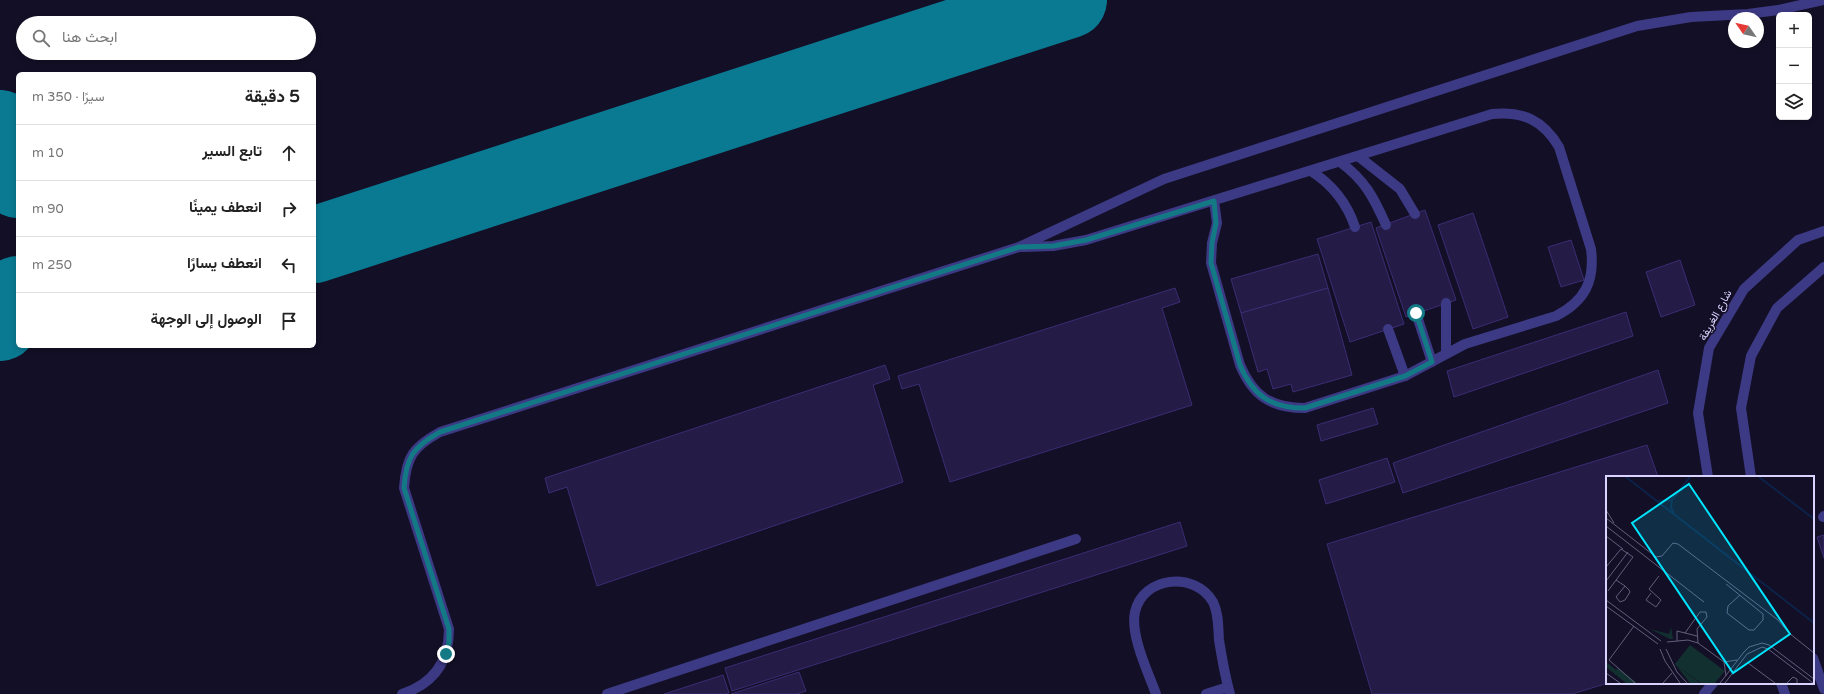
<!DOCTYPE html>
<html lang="ar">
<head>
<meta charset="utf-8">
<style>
	body { margin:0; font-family:"Varela Round",Vazirmatn,sans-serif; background:#f2f2f2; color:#222; direction:rtl }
	.controls { position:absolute; right:12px; top:12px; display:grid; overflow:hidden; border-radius:6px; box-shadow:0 2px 6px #0003 }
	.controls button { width:36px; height:36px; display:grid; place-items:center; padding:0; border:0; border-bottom:1px solid #e0e0e0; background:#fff; color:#222; font:20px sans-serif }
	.compass { position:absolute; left:1728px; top:12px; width:36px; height:36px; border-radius:50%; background:#fff; box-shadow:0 2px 6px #0003; rotate:304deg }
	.stop { position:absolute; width:12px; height:12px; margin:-9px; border:3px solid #137a85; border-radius:50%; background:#fff }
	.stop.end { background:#137a85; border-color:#fff; box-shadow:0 1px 4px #0008 }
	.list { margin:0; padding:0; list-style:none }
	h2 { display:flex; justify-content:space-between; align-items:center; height:52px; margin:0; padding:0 16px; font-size:17px }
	h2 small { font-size:13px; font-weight:400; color:#767676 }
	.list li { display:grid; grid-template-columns:26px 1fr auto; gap:12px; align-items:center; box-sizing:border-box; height:56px; padding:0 16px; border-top:1px solid #e0e0e0 }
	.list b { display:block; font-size:15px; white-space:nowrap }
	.list em { font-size:13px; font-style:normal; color:#767676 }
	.icon { flex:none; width:22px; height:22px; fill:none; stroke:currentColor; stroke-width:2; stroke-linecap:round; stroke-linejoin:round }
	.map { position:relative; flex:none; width:1824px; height:694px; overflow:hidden; direction:ltr }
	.search { position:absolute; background:#fff; box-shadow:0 2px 6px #0003; left:16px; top:16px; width:300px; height:44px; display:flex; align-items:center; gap:10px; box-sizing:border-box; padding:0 14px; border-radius:22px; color:#767676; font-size:15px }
	.panel { position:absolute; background:#fff; box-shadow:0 2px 6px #0003; left:16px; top:72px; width:300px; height:276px; border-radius:6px; direction:rtl }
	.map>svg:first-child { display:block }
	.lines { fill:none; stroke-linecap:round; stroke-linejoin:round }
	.taxiway { stroke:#0a7a92; stroke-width:76 }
	.building { fill:#241b47; stroke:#3b2d73 }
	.lane { stroke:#3d3a85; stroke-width:10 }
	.street { stroke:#3d3a85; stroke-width:10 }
	.route { stroke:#137a85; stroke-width:5 }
	.labels { text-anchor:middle; stroke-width:3; stroke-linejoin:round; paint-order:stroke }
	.street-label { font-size:11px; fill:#d9d4ff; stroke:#130f26 }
	.inset-river { fill:none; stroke:#0c2248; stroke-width:2 }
	.inset-road { fill:none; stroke:#625e7d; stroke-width:1 }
	.view { fill:#00e5ff; fill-opacity:0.15; stroke:#00e5ff; stroke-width:2 }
	.inset-edge { fill:none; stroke:#d9d4ff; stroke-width:2 }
</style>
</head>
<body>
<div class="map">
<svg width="1824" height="694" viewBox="0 0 1824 694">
	<rect width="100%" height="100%" fill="#130f26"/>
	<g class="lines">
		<g class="taxiway">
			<polyline points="0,128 18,180"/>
			<polyline points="314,245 1069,0"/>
			<polyline points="0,323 9,313 18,294"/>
		</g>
	</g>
	<g class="building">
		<polygon points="1425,210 1456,300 1406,317 1376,228"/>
		<polygon points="1473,213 1508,317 1473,329 1438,225"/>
		<polygon points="1371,222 1404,324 1350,342 1317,239"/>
		<polygon points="1571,240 1584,280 1561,287 1548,247"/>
		<polygon points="1318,254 1328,288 1241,313 1231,279"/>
		<polygon points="1680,260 1695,305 1661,317 1646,272"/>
		<polygon points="1175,288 1180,302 1162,308 1192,405 950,482 919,384 902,389 898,376"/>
		<polygon points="1328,288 1352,375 1293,392 1291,384 1273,389 1267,369 1258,372 1241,313"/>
		<polygon points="1626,312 1633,336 1454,397 1447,371"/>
		<polygon points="885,365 890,379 873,385 903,482 597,586 567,487 549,493 545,478"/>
		<polygon points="1658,370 1668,403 1403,493 1393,463"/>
		<polygon points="1373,408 1378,424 1321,441 1317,425"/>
		<polygon points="1647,445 1658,477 1607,477 1608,683 1572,694 1372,694 1327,544"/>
		<polygon points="1387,458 1395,482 1326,504 1319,480"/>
		<polygon points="1180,522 1187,546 732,691 725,668"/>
		<polygon points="1824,535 1824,558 1817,537"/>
		<polygon points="799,672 806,691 797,694 731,694"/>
		<polygon points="723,675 729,693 725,694 664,694"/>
	</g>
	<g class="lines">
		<g class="lane">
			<polyline points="1358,156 1400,189 1415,214"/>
			<path d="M1340,162C1365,180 1374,198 1386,225"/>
			<path d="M1311,171C1333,185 1347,203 1355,227"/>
			<path d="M1023,247L1053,246L1086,240L1492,114C1523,111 1543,120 1559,147L1591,249C1595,281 1585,301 1556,316L1465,344L1405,376L1305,408C1271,408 1253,396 1240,365L1211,263L1212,243L1217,223L1214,201"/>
			<polyline points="1446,303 1446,354"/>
			<polyline points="1416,313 1432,362"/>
			<polyline points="1388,329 1405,376"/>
			<polyline points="1823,517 1824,516"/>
			<path d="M402,694C433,684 449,662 449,629L404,488C406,457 413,447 440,432L1019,247L1164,179L1637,26L1691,17L1748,14L1778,10L1823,0"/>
			<polyline points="607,694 1076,539"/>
			<path d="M1156,694C1148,672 1130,635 1135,612C1143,576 1195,571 1213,602C1219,614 1218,628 1219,640C1222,659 1225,676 1230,694"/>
			<polyline points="1206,694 1228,687"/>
		</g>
		<g class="street">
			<polyline points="1708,477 1698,413 1709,348 1744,289 1798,240 1824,231"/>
			<polyline points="1751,477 1741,408 1751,356 1777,308 1824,267"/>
			<polyline points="1813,658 1824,689"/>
			<polyline points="1781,683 1785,694"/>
			<polyline points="1704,694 1713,683"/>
		</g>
	</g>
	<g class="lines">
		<path class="route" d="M446,654L449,642V629L404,488C406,457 413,447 440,432L1019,247L1053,246L1086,240L1214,201L1216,223L1212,243L1211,263L1240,365C1253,396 1271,408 1305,408L1405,376L1432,362L1416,313"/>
	</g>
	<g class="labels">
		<g class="street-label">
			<text transform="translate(1715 315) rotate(-61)" y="4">شارع الغريفة</text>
		</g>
	</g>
	<g transform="translate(1606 476)">
		<rect width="208" height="208" fill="#130f26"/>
		<path d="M65,151L67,163H64L44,153L63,158ZM84,169L119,195L109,207H95L70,189L94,207H84L69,188ZM0,186L10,194L12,192L31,207H20L0,191Z" fill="#12302f"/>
		<path class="inset-river" d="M20,1L208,147M153,1L208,43M66,24L84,1M52,25L66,24L65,31L68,38"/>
		<path class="inset-road" d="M0,34L8,47M0,42L50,81L56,80L67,67L72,68L172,144L183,157L208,177M0,50L98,126M0,60L17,73M0,91L15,73L27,81L2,115M10,104L19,110L23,114L24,116L19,124L14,126L10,121L19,110M0,105L22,76M120,108L157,138V144L148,154H143L121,137L122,130L134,119M45,117L40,124L50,131L55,124L43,113L53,100M0,124L55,165M0,130L52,168M28,150L3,184L29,207M79,157L94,136H100L101,141L91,153L92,167M71,165V155L91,160M61,166L82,164L92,167L118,186L120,200M54,173L59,185L74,207M60,173L71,196L81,207M118,186L131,184M142,187L169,207M0,197L14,207M57,207L66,197M114,207L138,176L143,171L156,167L163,169L208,203M119,207L141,178L156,171L162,173L207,207M181,207L187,201L191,203V207"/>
		<path class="view" d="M83,8L184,158L127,197L26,47Z"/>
		<rect width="208" height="208" class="inset-edge"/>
	</g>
</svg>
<div class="controls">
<button>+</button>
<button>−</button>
<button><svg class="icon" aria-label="layers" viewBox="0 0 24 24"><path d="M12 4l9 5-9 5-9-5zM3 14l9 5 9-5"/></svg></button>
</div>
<svg class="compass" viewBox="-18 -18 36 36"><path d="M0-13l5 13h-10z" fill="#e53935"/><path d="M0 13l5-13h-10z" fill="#767676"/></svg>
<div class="stop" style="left:1416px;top:313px"></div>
<div class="stop end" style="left:446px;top:654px"></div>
<div class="search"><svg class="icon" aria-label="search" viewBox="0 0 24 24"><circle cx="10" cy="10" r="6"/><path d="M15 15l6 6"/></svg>ابحث هنا</div>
<section class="panel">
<h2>5 دقيقة<small>سيرًا · 350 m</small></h2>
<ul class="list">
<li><svg class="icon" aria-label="ahead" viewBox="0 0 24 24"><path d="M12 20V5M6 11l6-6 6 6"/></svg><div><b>تابع السير</b></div><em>10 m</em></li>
<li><svg class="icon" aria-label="right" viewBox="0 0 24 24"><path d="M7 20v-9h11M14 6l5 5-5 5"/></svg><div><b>انعطف يمينًا</b></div><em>90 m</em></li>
<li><svg class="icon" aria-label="left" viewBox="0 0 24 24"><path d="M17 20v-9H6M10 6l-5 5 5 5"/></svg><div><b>انعطف يسارًا</b></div><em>250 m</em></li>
<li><svg class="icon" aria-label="arrive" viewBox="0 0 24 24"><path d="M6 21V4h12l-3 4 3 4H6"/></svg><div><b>الوصول إلى الوجهة</b></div></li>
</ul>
</section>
</div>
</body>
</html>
